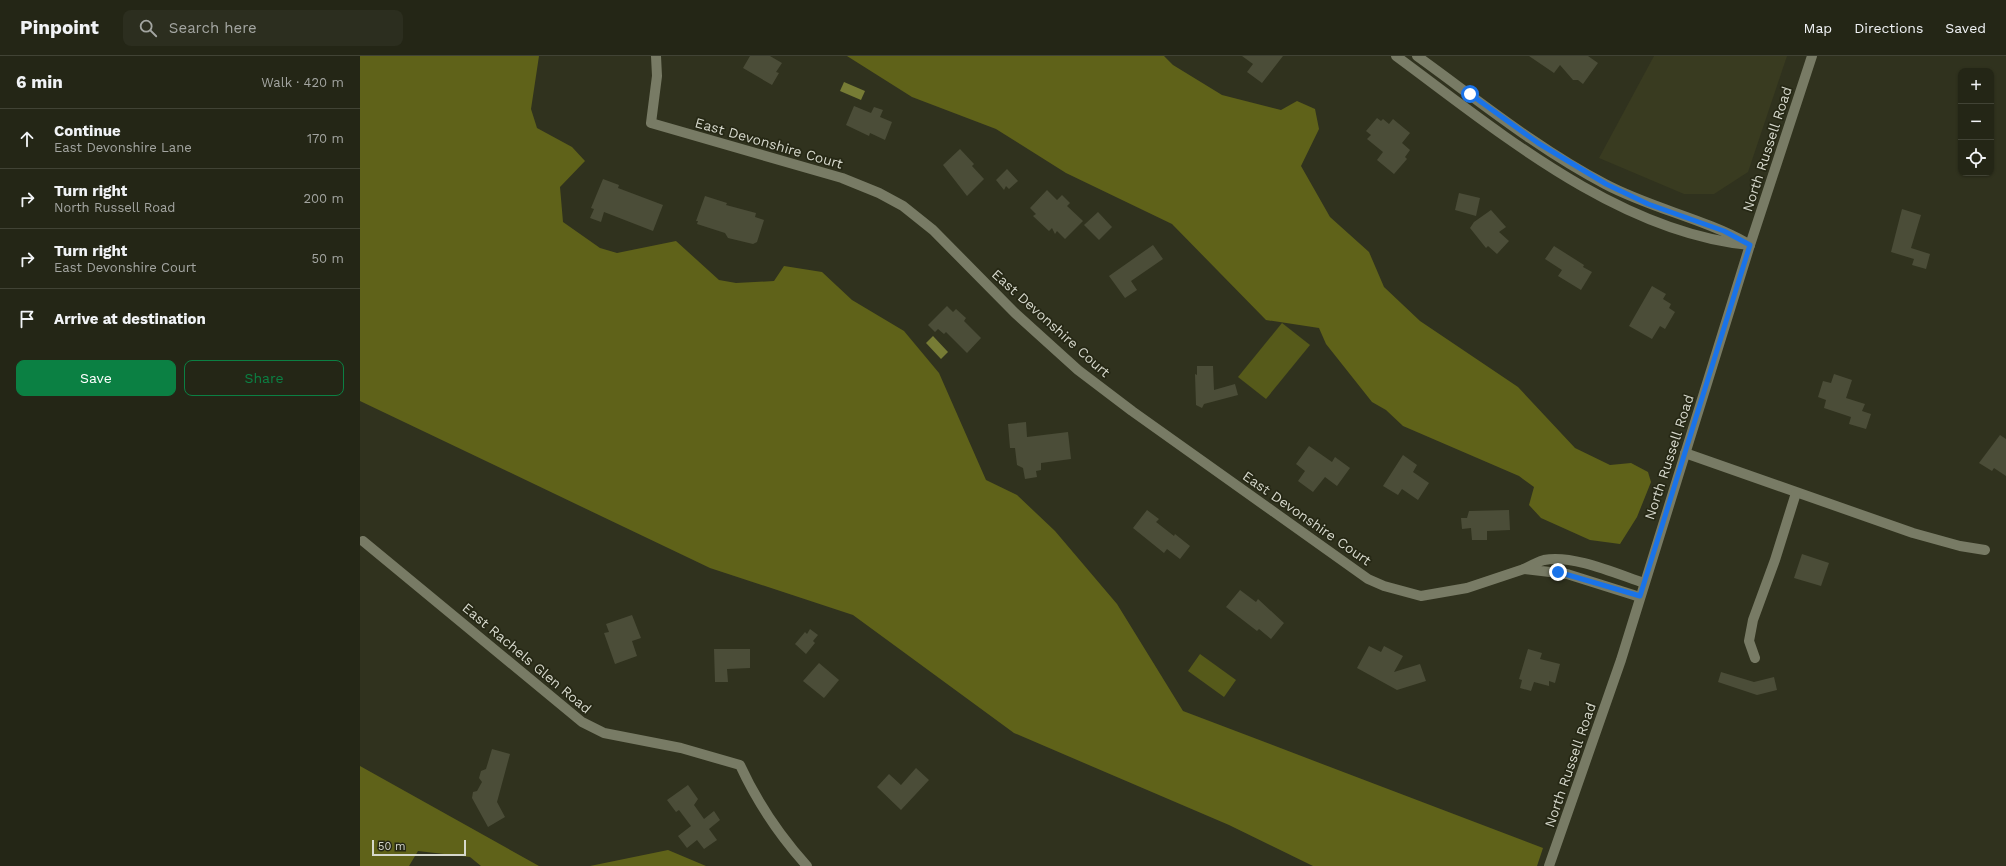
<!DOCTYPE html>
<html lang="en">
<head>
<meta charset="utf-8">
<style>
	body { margin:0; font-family:"Work Sans",sans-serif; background:#2c2e1f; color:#f1f3f6 }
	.controls { position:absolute; right:12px; top:12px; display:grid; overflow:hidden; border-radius:8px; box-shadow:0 1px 3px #0004 }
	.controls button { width:36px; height:36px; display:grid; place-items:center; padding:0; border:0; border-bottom:1px solid #414335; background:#242616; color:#f1f3f6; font:20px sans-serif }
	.scale { position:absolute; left:12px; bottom:10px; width:94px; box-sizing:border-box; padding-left:4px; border:2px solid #d6d8cc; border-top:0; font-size:11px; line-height:14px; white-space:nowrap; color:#d6d8cc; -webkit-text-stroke:3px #262815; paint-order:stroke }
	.stop { position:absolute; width:12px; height:12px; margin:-9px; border:3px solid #1a73e8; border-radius:50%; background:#fff }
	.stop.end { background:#1a73e8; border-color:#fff; box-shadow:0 1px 4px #0008 }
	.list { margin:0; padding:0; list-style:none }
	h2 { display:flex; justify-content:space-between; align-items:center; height:52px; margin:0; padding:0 16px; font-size:17px }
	h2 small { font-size:13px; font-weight:400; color:#a3a5a1 }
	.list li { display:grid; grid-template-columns:26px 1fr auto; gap:12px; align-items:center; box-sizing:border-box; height:60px; padding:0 16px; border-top:1px solid #414335 }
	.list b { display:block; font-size:15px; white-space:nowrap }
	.list p { margin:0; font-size:13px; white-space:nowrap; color:#a3a5a1 }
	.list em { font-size:13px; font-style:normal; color:#a3a5a1 }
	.actions { display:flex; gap:8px; padding:12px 16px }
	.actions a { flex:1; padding:9px 0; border:1px solid #0b8043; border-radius:8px; text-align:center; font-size:14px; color:#0b8043 }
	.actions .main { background:#0b8043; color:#fff }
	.icon { flex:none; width:22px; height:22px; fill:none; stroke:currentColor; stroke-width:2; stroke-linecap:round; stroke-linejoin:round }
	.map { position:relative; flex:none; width:1646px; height:810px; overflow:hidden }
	header { display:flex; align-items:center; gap:24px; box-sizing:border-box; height:56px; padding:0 20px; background:#242616; border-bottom:1px solid #414335 }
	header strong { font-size:19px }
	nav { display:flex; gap:22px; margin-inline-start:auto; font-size:14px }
	.search { width:280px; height:36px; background:#2c2e1f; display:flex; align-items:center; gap:10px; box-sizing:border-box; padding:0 14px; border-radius:8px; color:#a3a5a1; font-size:15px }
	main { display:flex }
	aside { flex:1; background:#242616 }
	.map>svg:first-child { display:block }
	.built { fill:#393b20 }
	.green { fill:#565a1a }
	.forest { fill:#5f6219 }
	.water { fill:#777c35 }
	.building { fill:#4b4d38 }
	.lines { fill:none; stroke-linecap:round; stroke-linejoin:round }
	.minor { stroke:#787b65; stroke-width:10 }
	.route { stroke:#1a73e8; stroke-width:5 }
	.labels { text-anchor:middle; stroke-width:3.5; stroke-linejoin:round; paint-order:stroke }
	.street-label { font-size:14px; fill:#d6d8cc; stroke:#262815 }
</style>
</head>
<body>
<header>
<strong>Pinpoint</strong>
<div class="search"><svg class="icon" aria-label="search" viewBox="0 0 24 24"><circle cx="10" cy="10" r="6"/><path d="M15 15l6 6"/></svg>Search here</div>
<nav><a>Map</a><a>Directions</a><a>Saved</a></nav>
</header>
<main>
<aside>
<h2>6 min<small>Walk · 420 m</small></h2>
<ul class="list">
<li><svg class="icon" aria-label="ahead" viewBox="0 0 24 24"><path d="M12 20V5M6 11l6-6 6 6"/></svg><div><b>Continue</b><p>East Devonshire Lane</p></div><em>170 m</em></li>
<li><svg class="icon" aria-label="right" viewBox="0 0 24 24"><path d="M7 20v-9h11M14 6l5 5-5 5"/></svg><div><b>Turn right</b><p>North Russell Road</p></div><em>200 m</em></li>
<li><svg class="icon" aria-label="right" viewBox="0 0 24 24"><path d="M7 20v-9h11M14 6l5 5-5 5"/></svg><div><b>Turn right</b><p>East Devonshire Court</p></div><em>50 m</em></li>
<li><svg class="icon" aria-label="arrive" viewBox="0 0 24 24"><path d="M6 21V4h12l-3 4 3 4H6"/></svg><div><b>Arrive at destination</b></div></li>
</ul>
<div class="actions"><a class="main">Save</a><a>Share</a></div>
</aside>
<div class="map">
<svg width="1646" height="810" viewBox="0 0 1646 810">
	<rect width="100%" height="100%" fill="#30321e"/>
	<polygon class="built" points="1294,0 1427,0 1388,116 1354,138 1324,138 1239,102"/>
	<g class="green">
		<polygon points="922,267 950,289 906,343 878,321"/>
		<polygon points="840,598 876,624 864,641 828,615"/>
	</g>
	<g class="forest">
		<polygon points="0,0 179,0 171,53 177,72 212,91 225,105 200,131 203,166 240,192 257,197 316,185 359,224 376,227 414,225 424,210 462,216 492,244 544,275 579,317 626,424 657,439 695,475 757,548 823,655 1183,792 1177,810 953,810 869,769 654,677 493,559 350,512 0,345"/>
		<polygon points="487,0 804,0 813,9 862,39 921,54 937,45 955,53 959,73 941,110 970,161 1009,196 1024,231 1060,265 1158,331 1215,392 1250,409 1271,407 1288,416 1291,426 1277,461 1260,488 1230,484 1181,462 1169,449 1174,431 1159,420 1043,370 1026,354 1012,346 966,288 959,272 906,264 812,168 706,117 636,73 552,41"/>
		<polygon points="0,710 179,810 121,810 110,801 58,795 49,810 0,810"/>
		<polygon points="308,794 346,810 230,810"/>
	</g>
	<g class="water">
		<polygon points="484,26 505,35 501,44 480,35"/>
		<polygon points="573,280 588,296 581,303 566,287"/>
	</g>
	<g class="building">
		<polygon points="390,0 410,0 422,7 416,16 419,17 412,29 383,12"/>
		<polygon points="882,0 923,0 902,27 887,16 893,8"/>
		<polygon points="1169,0 1228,0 1238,7 1223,28 1218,24 1213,24 1200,9 1194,17"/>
		<polygon points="494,50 511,57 514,51 523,54 520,61 532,66 525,84 510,77 509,80 486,69"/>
		<polygon points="1017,62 1021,65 1023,63 1029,68 1033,63 1050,77 1042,87 1050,94 1045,101 1047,103 1034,118 1017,104 1023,96 1007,83 1011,79 1006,75"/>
		<polygon points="600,93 614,108 612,110 624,123 607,140 583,109"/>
		<polygon points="647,113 658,125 649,133 646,130 644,134 636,124"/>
		<polygon points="243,123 259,129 258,132 303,149 293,175 244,156 241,166 230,162 234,153 231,152"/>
		<polygon points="687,134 697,144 702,139 710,147 707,150 723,165 705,183 697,175 695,178 692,172 689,175 673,160 676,158 670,152"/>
		<polygon points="1099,137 1120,142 1116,160 1095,154"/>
		<polygon points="345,140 367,147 366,149 396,157 395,161 404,164 397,186 393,188 368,182 365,177 337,168 338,165 336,165"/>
		<polygon points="1542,153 1561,159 1551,192 1570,198 1566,213 1552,209 1554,203 1531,196"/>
		<polygon points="1131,154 1146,171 1139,176 1149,185 1137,198 1128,190 1126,192 1110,172 1114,166"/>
		<polygon points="738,156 752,171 739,184 724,169"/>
		<polygon points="793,189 803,203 771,225 777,234 765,242 749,220"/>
		<polygon points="1194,190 1224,209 1223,211 1232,216 1221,234 1198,220 1202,214 1185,203"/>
		<polygon points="1292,230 1306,238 1303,243 1311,248 1309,252 1315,256 1305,273 1300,270 1292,283 1269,270"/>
		<polygon points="587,250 593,256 596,253 606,262 604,265 621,282 607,297 586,276 584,278 578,273 575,276 568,269"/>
		<polygon points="837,310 853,310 854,334 875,328 878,339 844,348 842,352 836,349 835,318 837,319"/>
		<polygon points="1474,318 1492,324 1486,342 1505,348 1502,355 1511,358 1506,373 1489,368 1491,361 1464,352 1466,344 1458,341 1463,325 1471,327"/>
		<polygon points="666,366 667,381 708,376 711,403 681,407 681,414 676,415 677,421 665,423 663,412 657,409 655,392 650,392 648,368"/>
		<polygon points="1640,379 1646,383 1646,420 1634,412 1632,415 1619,407"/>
		<polygon points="949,390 972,406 975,401 990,412 977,430 965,421 953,436 938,425 945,415 936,408"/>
		<polygon points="1043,399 1057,409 1053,416 1069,427 1058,444 1042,433 1038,439 1023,430"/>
		<polygon points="787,454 799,463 796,466 814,480 815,478 830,490 820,503 807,493 804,497 773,472"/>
		<polygon points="1149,454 1150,474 1127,475 1127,484 1112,484 1111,472 1102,473 1101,462 1107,462 1109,455"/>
		<polygon points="1442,498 1469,507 1461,530 1434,522"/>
		<polygon points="880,534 896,546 898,543 924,567 911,583 899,573 897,575 866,551"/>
		<polygon points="272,559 281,582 272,585 277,600 255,608 244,577 249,576 246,568"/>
		<polygon points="450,573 458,579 453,585 455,587 446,598 435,588 445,576 447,578"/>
		<polygon points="1009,590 1021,596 1024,590 1043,600 1034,616 1060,608 1066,625 1037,634 997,612"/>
		<polygon points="354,593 390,593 390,612 367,613 368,626 355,626"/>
		<polygon points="1168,593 1182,597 1180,603 1200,608 1195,627 1189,625 1189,630 1174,626 1171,635 1160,632 1162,624 1159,623"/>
		<polygon points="459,607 479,624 464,642 443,625"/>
		<polygon points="1361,616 1394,626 1414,621 1417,634 1397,639 1358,626"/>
		<polygon points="132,693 150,698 137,746 145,761 128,771 112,742 113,736 117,735 122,726 119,722 121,715 126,713"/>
		<polygon points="556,712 569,724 541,754 517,731 529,718 541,729"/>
		<polygon points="328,729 338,743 334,749 344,763 354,755 360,764 349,773 357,784 344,793 337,784 327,792 318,780 331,770 319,754 316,756 307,744"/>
	</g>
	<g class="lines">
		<g class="minor">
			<polyline points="296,0 297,20 291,67 482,122 519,137 543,150 573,174 655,257 718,314 772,355 1008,523 1024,530 1061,540 1107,532 1164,513"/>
			<path d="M1036,0C1139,76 1259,177 1390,189"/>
			<path d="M1057,0C1118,44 1178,93 1245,128C1290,152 1342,162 1387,187"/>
			<polyline points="1325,397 1553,477 1600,490 1625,494"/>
			<path d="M3,485L222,666L244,677L321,692L380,709C397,746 420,780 447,810"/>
			<path d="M1280,541L1207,518L1164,513C1170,510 1177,506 1184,504C1212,498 1257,518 1284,527"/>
			<polyline points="1395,602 1389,585 1393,564 1415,504 1436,437"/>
			<polyline points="1189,810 1261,604 1390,189 1452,0"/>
		</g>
	</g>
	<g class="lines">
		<polyline class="route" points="1110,38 1178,87 1246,128 1288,148 1364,175 1390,189 1280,540 1198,516"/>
	</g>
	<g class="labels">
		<g class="street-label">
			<text transform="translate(409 87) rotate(16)" y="5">East Devonshire Court</text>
			<text transform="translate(1407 93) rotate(-72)" y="5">North Russell Road</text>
			<text transform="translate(691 267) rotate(42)" y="5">East Devonshire Court</text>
			<text transform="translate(1309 401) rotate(-72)" y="5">North Russell Road</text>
			<text transform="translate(947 462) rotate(35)" y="5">East Devonshire Court</text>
			<text transform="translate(167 602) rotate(40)" y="5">East Rachels Glen Road</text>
			<text transform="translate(1210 709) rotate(-71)" y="5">North Russell Road</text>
		</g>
	</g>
</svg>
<div class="controls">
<button>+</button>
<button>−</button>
<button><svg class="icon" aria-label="locate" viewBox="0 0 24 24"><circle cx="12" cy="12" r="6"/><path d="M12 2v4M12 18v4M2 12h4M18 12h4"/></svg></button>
</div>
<div class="scale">50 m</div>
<div class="stop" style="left:1110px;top:38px"></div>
<div class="stop end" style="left:1198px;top:516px"></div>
</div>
</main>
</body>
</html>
